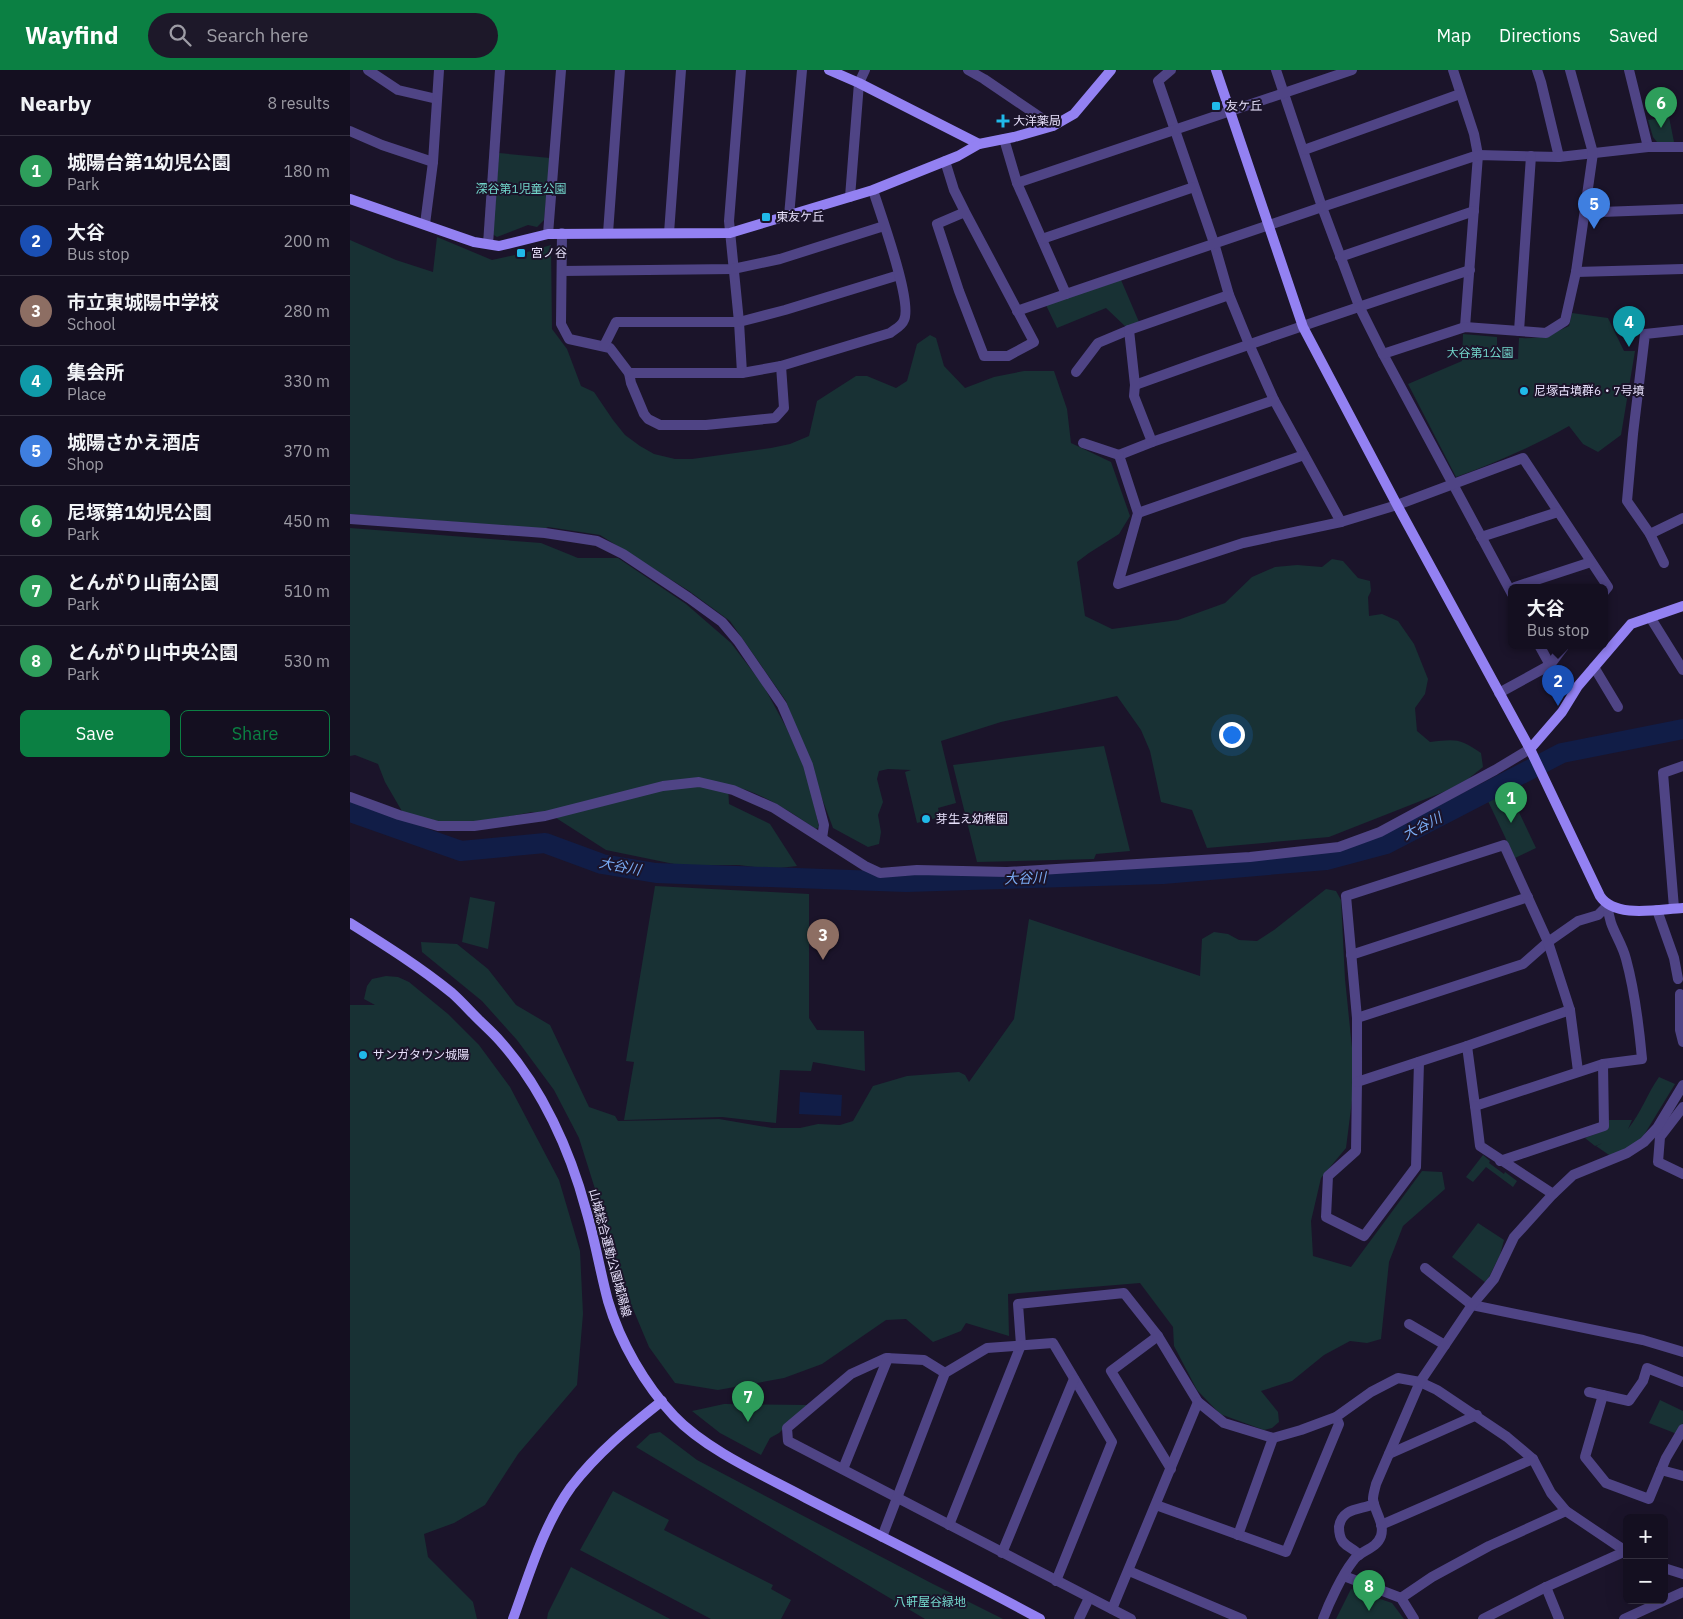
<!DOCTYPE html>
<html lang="en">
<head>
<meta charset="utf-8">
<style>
	body { margin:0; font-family:"IBM Plex Sans","Noto Sans JP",sans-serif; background:#1d1829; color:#f1f3f6 }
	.controls { position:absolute; right:15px; bottom:15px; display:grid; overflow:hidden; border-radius:8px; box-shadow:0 5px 20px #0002 }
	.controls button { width:45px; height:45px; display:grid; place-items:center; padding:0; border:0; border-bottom:1px solid #332f3e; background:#140f20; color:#f1f3f6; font:25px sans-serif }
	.you { position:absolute; left:881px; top:664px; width:18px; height:18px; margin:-12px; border:4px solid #fff; border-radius:50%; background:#1a73e8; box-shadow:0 0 0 8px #1a73e833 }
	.badge { display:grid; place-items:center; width:32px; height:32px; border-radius:50%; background:#0b8043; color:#fff; font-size:16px; font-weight:700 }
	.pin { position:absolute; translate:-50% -41px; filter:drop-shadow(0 1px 2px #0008) }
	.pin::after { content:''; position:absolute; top:26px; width:18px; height:15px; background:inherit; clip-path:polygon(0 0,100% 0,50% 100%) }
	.popup { position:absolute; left:1158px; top:514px; width:100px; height:65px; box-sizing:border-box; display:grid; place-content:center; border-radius:8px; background:#140f20; filter:drop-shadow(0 1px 4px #0005); font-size:16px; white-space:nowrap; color:#9d9ca5 }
	.popup b { font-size:19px; color:#f1f3f6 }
	.popup::after { content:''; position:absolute; left:50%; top:100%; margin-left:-10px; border:10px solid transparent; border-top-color:#140f20 }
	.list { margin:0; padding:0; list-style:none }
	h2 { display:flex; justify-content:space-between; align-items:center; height:65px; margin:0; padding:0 20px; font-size:21px }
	h2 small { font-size:16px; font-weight:400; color:#9d9ca5 }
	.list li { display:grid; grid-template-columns:32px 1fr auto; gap:15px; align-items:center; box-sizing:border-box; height:70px; padding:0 20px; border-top:1px solid #332f3e }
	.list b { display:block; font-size:19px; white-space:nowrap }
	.list p { margin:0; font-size:16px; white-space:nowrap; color:#9d9ca5 }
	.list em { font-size:16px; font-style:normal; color:#9d9ca5 }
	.actions { display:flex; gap:10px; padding:15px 20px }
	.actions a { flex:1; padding:11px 0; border:1px solid #0b8043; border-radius:8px; text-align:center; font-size:18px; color:#0b8043 }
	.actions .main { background:#0b8043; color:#fff }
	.icon { flex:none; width:28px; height:28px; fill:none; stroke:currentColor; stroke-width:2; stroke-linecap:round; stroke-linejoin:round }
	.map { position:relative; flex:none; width:1333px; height:1549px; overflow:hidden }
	header { display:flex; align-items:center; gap:30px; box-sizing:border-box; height:70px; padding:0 25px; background:#0b8043; color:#fff }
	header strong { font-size:24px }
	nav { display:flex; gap:28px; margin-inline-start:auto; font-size:18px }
	.search { width:350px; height:45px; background:#1d1829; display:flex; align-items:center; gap:12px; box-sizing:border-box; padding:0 18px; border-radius:28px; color:#9d9ca5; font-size:19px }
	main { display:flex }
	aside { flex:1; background:#140f20 }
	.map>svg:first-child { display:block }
	.green { fill:#183134 }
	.water { fill:#111d47 }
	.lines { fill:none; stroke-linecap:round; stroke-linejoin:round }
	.river { stroke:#111d47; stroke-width:20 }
	.street { stroke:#4f4485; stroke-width:10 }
	.secondary { stroke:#9381f2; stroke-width:10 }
	.poi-dot { fill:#20b9e9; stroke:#1b142a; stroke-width:2 }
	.labels { text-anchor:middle; stroke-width:4; stroke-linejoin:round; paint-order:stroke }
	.poi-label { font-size:12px; fill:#e8e1fc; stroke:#1b142a; text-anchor:start }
	.park-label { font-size:12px; fill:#72d6cb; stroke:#1b142a }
	.street-label { font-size:12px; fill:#e8e1fc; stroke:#1b142a }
	.water-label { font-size:14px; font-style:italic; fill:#79aaf2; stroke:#1b142a }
</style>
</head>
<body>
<header>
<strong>Wayfind</strong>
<div class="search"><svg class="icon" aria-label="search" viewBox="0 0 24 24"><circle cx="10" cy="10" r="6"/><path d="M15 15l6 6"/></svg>Search here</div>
<nav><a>Map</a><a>Directions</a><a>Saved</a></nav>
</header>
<main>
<aside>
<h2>Nearby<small>8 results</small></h2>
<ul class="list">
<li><span class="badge" style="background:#2e9e5b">1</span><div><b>城陽台第1幼児公園</b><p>Park</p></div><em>180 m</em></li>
<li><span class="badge" style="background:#1a4fb4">2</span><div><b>大谷</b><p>Bus stop</p></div><em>200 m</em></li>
<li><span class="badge" style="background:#8d6e63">3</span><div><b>市立東城陽中学校</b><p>School</p></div><em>280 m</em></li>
<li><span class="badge" style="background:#0f9aa8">4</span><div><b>集会所</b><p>Place</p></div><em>330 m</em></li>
<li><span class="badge" style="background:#3f7fe0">5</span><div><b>城陽さかえ酒店</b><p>Shop</p></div><em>370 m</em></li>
<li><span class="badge" style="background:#2e9e5b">6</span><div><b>尼塚第1幼児公園</b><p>Park</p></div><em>450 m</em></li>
<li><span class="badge" style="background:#2e9e5b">7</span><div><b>とんがり山南公園</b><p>Park</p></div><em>510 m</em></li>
<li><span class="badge" style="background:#2e9e5b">8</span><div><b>とんがり山中央公園</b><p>Park</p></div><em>530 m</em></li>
</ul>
<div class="actions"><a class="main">Save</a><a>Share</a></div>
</aside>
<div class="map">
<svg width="1333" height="1549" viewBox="0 0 1333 1549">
	<rect width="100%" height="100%" fill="#1b142a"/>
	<g class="green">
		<polygon points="1319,47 1324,72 1307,72 1303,67 1298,50"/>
		<polygon points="149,83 200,88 194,150 187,157 178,155 147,167 142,164"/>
		<path d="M87,167L142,190L174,183L201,175L202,259L217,279L231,316L244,322L263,350L275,365L290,376L304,384L325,389H342L421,378L440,374L459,366L467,331L506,306H517L546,318L557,311L567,274L580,265L586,268L594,296L615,318L644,307L674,301H704L717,339L721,373L761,392L780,446L769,464L739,483L727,492L735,546L762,559L828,550L875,533L902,507L925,497L947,495L972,497L982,489L993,491L1008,508L1020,511L1021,521L1018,527L1019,546L1032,544L1048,551L1064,574L1078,609L1075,624L1065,638L1067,661L1080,672C1105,669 1110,668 1131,683L1133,697L1118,709L1096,721L979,767L857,778L842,740L811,732L800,681L791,660L767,626L651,652L591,671L606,733L588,738L590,747L567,753L555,702L561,700L538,699L529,701L527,709L533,732L528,745L531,762L529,774L518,777L483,758L436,631L380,551L339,521L250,465L198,457L194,459L0,444V170L46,190L83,202Z"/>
		<polygon points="771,210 789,252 776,257 756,238 707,258 696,235"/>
		<path d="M1222,243L1258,248L1274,281H1285L1271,365L1248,382L1233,374L1219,356C1182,377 1145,393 1106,407L1058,314L1112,291L1113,264L1147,267V288L1168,289L1169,268C1191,269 1200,265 1219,256Z"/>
		<path d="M0,458L191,473L228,488H268L336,534L381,573L413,615L436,657L456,700L469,757L466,759C439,741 410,721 378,715L379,734L420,754L447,796L421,799L389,795H329L256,780L203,746L182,742L141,750L96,753L53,743L35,712L28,694L5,685L0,686Z"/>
		<polygon points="754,676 780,781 746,784 744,789 627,792 603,695"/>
		<polygon points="1158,719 1186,778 1165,788 1137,729"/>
		<polygon points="305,816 459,824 459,948 467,960 514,961 515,1001 463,992 461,1001 430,1000 426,1053 372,1047 274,1050 284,992 276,991"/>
		<polygon points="976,819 986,821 991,830 995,909 1005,1007 996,1078 971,1108 961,1151 963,1186 1001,1197 1072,1101 1092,1102 1095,1119 1053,1156 1039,1192 1031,1269 1017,1273 1000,1271 974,1285 942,1311 911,1321 928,1342 929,1352 922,1358 914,1360 870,1344 847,1320 824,1276 823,1257 790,1213 658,1224 659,1266 616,1253 611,1261 583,1272 556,1249 536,1250 472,1294 434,1308 368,1320 325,1313 299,1277 270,1208 251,1138 229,1068 204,1020 167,970 132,931 72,882 71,872 107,874 138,899 166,935 200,955 239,1037 265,1046 268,1051 369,1049 422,1058 450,1058 468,1054 490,1055 503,1051 523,1016 557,1006 609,1002 615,1005 619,1012 664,949 679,849 850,906 852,869 864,862 878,864 889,870 907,871 924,860"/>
		<polygon points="120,827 145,832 138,879 112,872"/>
		<polygon points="36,906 48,907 59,912 98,944 129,975 160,1017 209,1110 230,1181 233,1244 227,1315 168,1384 135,1435 104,1453 74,1464 78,1487 123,1532 127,1549 0,1549 0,935 25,935 14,929 17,916 22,909"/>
		<path d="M1309,1007L1325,1014L1294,1065L1284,1075L1262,1087L1246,1076L1253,1073L1245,1076L1235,1068L1258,1059L1259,1050H1282L1278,1059C1291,1043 1297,1024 1309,1007Z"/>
		<polygon points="1133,1085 1140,1091 1139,1093 1154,1104 1155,1102 1167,1111 1163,1117 1136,1097 1123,1112 1116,1107"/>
		<polygon points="1128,1153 1154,1170 1150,1185 1136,1213 1102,1187"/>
		<polygon points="1310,1330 1333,1341 1333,1353 1327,1364 1299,1353"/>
		<polygon points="374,1334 457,1335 429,1363 420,1368 411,1385 370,1363 342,1341"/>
		<polygon points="310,1362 347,1390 583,1514 653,1549 575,1549 286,1377 300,1364"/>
		<polygon points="263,1421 319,1450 314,1460 423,1515 421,1519 441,1530 431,1549 361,1549 230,1480"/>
		<polygon points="221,1497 320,1549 197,1549 198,1543"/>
		<polygon points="1001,1519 1042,1533 1054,1549 986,1549"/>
	</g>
	<polygon class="water" points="450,1022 492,1025 491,1046 449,1044"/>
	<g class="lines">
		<polyline class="river" points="0,742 111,781 195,773 252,794 306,803 556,812 813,804 976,790 1036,774 1212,683 1333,659"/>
		<g class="street">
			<polyline points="18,0 48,20 87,29"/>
			<polyline points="391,0 379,151 389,252 392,303"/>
			<polyline points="618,0 634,9 703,56"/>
			<polyline points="821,0 808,11 864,173 879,225 899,274 924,330 991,452"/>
			<polyline points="926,0 972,137 1009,236 1033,284 1162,524"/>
			<polyline points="1103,0 1124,64 1128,85 1115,257"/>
			<polyline points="1187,0 1191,12 1209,87"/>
			<polyline points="1279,0 1298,77"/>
			<polyline points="0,61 32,75 83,92"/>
			<polyline points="654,69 667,113 716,224 972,137 1128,85 1209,87 1298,77 1333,77"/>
			<polyline points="954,80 1110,24"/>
			<polyline points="595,91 604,120 615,142 684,272 658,286 634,286 609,221 587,154 615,142"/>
			<polyline points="667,113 1002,0"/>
			<polyline points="500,127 509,13 515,0"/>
			<polyline points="1235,141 1251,142 1333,139"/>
			<polyline points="439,146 452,0"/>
			<polyline points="75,154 83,92 89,0"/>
			<polyline points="212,163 211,254 219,269 260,278 279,303 281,313 294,344 298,349 310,355 356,355 425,348 434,338 431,296"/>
			<polyline points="258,163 270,0"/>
			<polyline points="319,163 331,0"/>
			<polyline points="198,164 211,0"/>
			<polyline points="692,169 844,117"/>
			<polyline points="138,174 150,0"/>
			<polyline points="990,187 1124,141"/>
			<polyline points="212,201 383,199 430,189 534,156"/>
			<polyline points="1226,202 1333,199"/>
			<polyline points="667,241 716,224"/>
			<polyline points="1333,260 1295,264 1283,364 1277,431 1300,464 1333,448"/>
			<polyline points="1169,261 1181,86"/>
			<polyline points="254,276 266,252 389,252 435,240 549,205"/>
			<polyline points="1033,284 1115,257 1196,263 1215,251 1226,202 1243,83 1220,0"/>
			<polyline points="726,302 748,273 779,260"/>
			<path d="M279,303H392L431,296L540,263C545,259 552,256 554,250C563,232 530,143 523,120"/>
			<path d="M785,315C896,275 1007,237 1120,200"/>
			<polyline points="924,330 802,372 769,385 788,443 768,514 893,473 991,452 1047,435 1173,388 1258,517 1254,522"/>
			<polyline points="802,372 784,326 785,315 779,260 879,225"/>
			<polyline points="733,373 769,385"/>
			<polyline points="788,443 954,385"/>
			<polyline points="0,449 195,463 247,471 273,484 339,528 372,552 388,571 432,635 458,695 474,755 472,768"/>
			<polyline points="1300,464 1314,493"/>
			<polyline points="1131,467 1208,442"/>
			<polyline points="1165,517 1241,492"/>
			<polyline points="1300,547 1333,600"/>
			<polyline points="1189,575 1200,595"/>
			<polyline points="1244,597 1268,637"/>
			<polyline points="1149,623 1200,595 1215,575"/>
			<polyline points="0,727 49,745 88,756 124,756 195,746 313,716 349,712 383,720 424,738 515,796 530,803 567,800 657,802 900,787 989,777 1030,762 1145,700 1180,679"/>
			<polyline points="1324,838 1313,703 1333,696"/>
			<polyline points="1307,840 1324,888 1328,909"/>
			<polyline points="1001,885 1178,827"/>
			<polyline points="1330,924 1330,960 1333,972"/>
			<polyline points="1007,948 1173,894 1198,872 1228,851 1248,845 1258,835"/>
			<polyline points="1117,976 1220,940"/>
			<polyline points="1069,992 1066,1097 1014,1166 976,1147 978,1106 1006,1081 1007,1012 1007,948 996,826 1154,775 1198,872 1220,940 1228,1001"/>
			<path d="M1007,1012L1117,976L1125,1036L1253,994L1292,989C1289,956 1285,922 1276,889C1271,869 1258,857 1258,835"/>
			<polyline points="1125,1036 1130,1076 1203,1124"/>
			<polyline points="1333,1037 1310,1067 1308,1092 1333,1104"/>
			<polyline points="1150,1091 1254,1056 1253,994"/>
			<polyline points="1075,1198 1122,1235 1293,1270 1333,1282"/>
			<polyline points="1059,1254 1095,1275"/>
			<polyline points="808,1266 761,1301 821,1399"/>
			<polyline points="595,1303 574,1290 536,1288 501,1304 437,1358 438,1371 781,1549"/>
			<polyline points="1239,1322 1279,1331 1293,1311 1297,1298 1333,1312"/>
			<polyline points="1253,1325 1235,1387 1256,1413 1299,1429 1311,1400"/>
			<polyline points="1333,1359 1316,1388 1311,1400 1333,1406"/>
			<polyline points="1039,1384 1127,1345"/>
			<polyline points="493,1399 538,1288"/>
			<polyline points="806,1435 936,1482 989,1354 986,1347"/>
			<polyline points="599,1455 671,1275 668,1234 774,1223 808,1266 848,1332 874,1353 923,1368 951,1360 986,1347 1021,1322 1048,1308 1070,1312 1087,1320 1157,1367 1183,1389 1201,1423 1216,1441 1277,1482"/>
			<polyline points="1031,1455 1183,1389"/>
			<polyline points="888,1465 923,1368"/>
			<polyline points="532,1467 595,1303 637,1278 703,1273 762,1372 706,1511"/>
			<polyline points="652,1483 724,1309"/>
			<path d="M1009,1485C1005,1479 998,1478 993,1472C990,1468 989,1462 989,1457C992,1437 1011,1440 1024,1434"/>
			<polyline points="1314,1498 1333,1504"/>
			<polyline points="779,1501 892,1549"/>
			<polyline points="994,1506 1051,1528 1064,1549"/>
			<polyline points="1196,1517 1209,1549"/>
			<polyline points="1051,1528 1082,1507 1139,1476 1216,1441"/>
			<polyline points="762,1539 848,1332"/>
			<polyline points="729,1549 739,1528"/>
			<path d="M973,1549C979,1533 992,1505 1003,1491C1010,1480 1026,1480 1031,1466C1035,1453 1024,1441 1023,1429C1023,1424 1025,1419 1026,1414L1070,1312L1122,1235L1144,1209L1164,1167L1203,1124L1223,1105L1277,1083L1294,1072L1307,1058L1333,1015"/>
			<polyline points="1133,1549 1196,1517 1276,1481"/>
			<polyline points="1274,1549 1333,1522"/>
		</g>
		<g class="secondary">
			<polyline points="479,0 509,13 629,74"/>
			<path d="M866,0L953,257L1047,435L1180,679L1250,826C1265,849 1309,839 1333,838"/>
			<polyline points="0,129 124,172 149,176 198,164 380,163 523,120 608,86 629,74 664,67 703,56 724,44 761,0"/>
			<polyline points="1180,679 1212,642 1228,616 1281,554 1333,536"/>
			<path d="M0,853C35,875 70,897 102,923C111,931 119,940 128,949C135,956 143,963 150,971C192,1018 220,1080 236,1140C245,1170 250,1201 258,1231C270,1272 295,1315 324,1346C356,1380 415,1406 456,1428C534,1468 613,1507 690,1549"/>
			<path d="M163,1549C179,1505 193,1456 221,1417C247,1383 279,1357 312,1331"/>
		</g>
	</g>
	<g class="poi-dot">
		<rect x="861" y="31" width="10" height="10" rx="2.5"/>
		<path d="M650.5 43.5h5v5h5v5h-5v5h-5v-5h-5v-5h5z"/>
		<rect x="411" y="142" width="10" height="10" rx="2.5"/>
		<rect x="166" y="178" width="10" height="10" rx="2.5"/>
		<circle cx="1174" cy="321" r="5"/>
		<circle cx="576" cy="749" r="5"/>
		<circle cx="13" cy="985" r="5"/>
	</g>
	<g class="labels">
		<g class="poi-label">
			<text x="876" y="40">友ケ丘</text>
			<text x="663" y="55">大洋薬局</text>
			<text x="426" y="151">東友ケ丘</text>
			<text x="181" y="187">宮ノ谷</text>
			<text x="1184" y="325">尼塚古墳群6・7号墳</text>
			<text x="586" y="753">芽生え幼稚園</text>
			<text x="23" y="989">サンガタウン城陽</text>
		</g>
		<g class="park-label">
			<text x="171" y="123">深谷第1児童公園</text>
			<text x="1130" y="287">大谷第1公園</text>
			<text x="580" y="1536">八軒屋谷緑地</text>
		</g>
		<g class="street-label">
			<text transform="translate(260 1183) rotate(75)" y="4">山城総合運動公園城陽線</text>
		</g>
		<g class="water-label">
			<text transform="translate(1072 756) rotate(-27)" y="5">大谷川</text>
			<text transform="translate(270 796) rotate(11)" y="5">大谷川</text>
			<text transform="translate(675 808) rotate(-2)" y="5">大谷川</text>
		</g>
	</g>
</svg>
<div class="controls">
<button>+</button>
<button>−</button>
</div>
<div class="you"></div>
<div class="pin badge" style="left:1161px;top:753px;background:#2e9e5b">1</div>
<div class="pin badge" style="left:1208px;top:636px;background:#1a4fb4">2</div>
<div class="popup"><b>大谷</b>Bus stop</div>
<div class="pin badge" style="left:473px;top:890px;background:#8d6e63">3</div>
<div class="pin badge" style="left:1279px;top:277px;background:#0f9aa8">4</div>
<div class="pin badge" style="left:1244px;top:159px;background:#3f7fe0">5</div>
<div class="pin badge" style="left:1311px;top:58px;background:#2e9e5b">6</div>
<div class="pin badge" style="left:398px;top:1352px;background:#2e9e5b">7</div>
<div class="pin badge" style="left:1019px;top:1541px;background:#2e9e5b">8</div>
</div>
</main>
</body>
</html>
